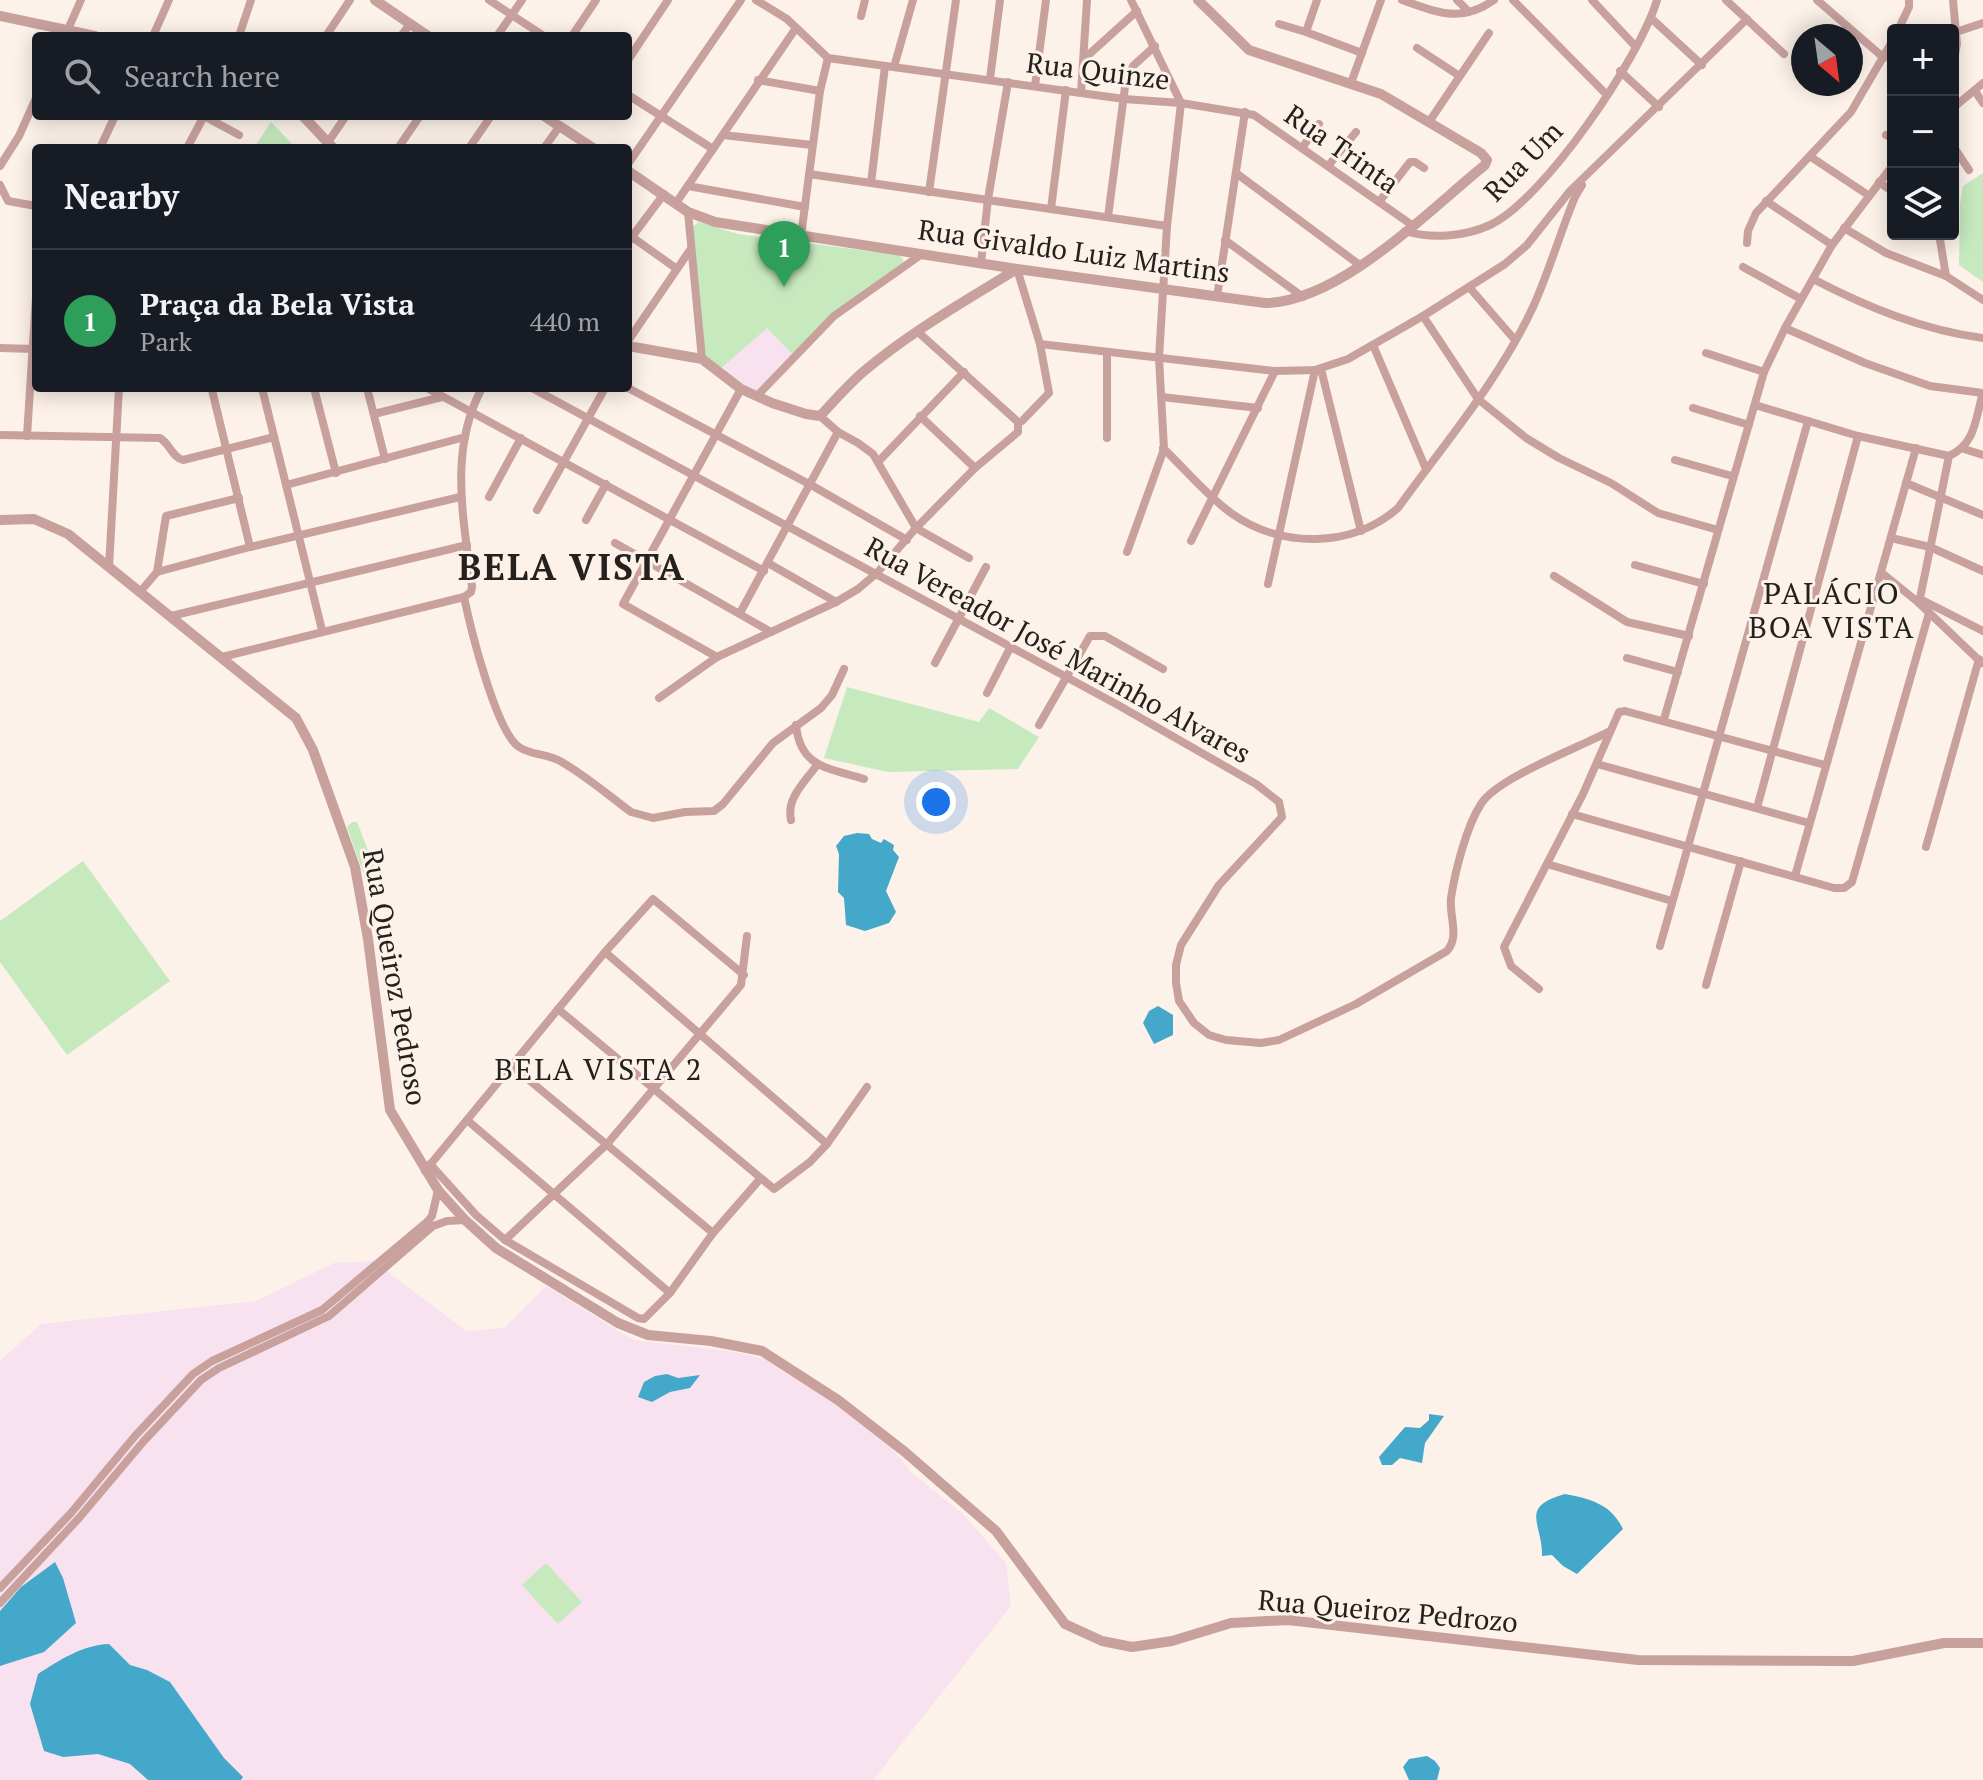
<!DOCTYPE html>
<html lang="en">
<head>
<meta charset="utf-8">
<style>
	body { margin:0; font-family:"PT Serif",serif; background:#20242c; color:#f1f3f6 }
	.controls { position:absolute; right:24px; top:24px; display:grid; overflow:hidden; border-radius:8px; box-shadow:0 4px 20px #0003 }
	.controls button { width:72px; height:72px; display:grid; place-items:center; padding:0; border:0; border-bottom:2px solid #363941; background:#171b24; color:#f1f3f6; font:40px sans-serif }
	.compass { position:absolute; left:1791px; top:24px; width:72px; height:72px; border-radius:50%; background:#171b24; box-shadow:0 4px 20px #0003; rotate:151deg }
	.you { position:absolute; left:936px; top:802px; width:28px; height:28px; margin:-20px; border:6px solid #fff; border-radius:50%; background:#1a73e8; box-shadow:0 0 0 12px #1a73e833 }
	.badge { display:grid; place-items:center; width:52px; height:52px; border-radius:50%; background:#9bb6ad; color:#fff; font-size:26px; font-weight:700 }
	.pin { position:absolute; translate:-50% -66px; filter:drop-shadow(0 2px 4px #0008) }
	.pin::after { content:''; position:absolute; top:42px; width:28px; height:24px; background:inherit; clip-path:polygon(0 0,100% 0,50% 100%) }
	.list { margin:0; padding:0; list-style:none }
	h2 { display:flex; justify-content:space-between; align-items:center; height:104px; margin:0; padding:0 32px; font-size:34px }
	h2 small { font-size:26px; font-weight:400; color:#9ea1a6 }
	.list li { display:grid; grid-template-columns:52px 1fr auto; gap:24px; align-items:center; box-sizing:border-box; height:144px; padding:0 32px; border-top:2px solid #363941 }
	.list b { display:block; font-size:30px; white-space:nowrap }
	.list p { margin:0; font-size:26px; white-space:nowrap; color:#9ea1a6 }
	.list em { font-size:26px; font-style:normal; color:#9ea1a6 }
	.icon { flex:none; width:44px; height:44px; fill:none; stroke:currentColor; stroke-width:2; stroke-linecap:round; stroke-linejoin:round }
	.map { position:relative; flex:none; width:1983px; height:1780px; overflow:hidden }
	.search { position:absolute; background:#171b24; box-shadow:0 4px 20px #0003; left:32px; top:32px; width:600px; height:88px; display:flex; align-items:center; gap:20px; box-sizing:border-box; padding:0 28px; border-radius:8px; color:#9ea1a6; font-size:30px }
	.panel { position:absolute; background:#171b24; box-shadow:0 4px 20px #0003; left:32px; top:144px; width:600px; height:248px; border-radius:8px }
	.map>svg:first-child { display:block }
	.education { fill:#f9e2f0 }
	.green { fill:#c6e9be }
	.water { fill:#44a8ca }
	.lines { fill:none; stroke-linecap:round; stroke-linejoin:round }
	.minor { stroke:#c8a19d; stroke-width:8 }
	.tertiary { stroke:#c8a19d; stroke-width:10 }
	.labels { text-anchor:middle; stroke-width:6; stroke-linejoin:round; paint-order:stroke }
	.street-label { font-size:28px; fill:#25211e; stroke:#fcf2e9 }
	.neighbourhood-label { font-size:30px; letter-spacing:2px; fill:#25211e; stroke:#fcf2e9 }
	.district-label { font-size:36px; font-weight:bold; letter-spacing:2px; fill:#25211e; stroke:#fcf2e9 }
</style>
</head>
<body>
<div class="map">
<svg width="1983" height="1780" viewBox="0 0 1983 1780">
	<rect width="100%" height="100%" fill="#fcf2e9"/>
	<g class="education">
		<polygon points="767,327 793,355 755,392 719,370"/>
		<polygon points="373,1261 466,1331 504,1328 546,1286 633,1340 729,1351 766,1359 786,1374 825,1394 892,1448 911,1472 963,1514 1006,1563 1011,1606 873,1780 0,1780 0,1361 41,1324 256,1301 334,1263"/>
	</g>
	<g class="green">
		<polygon points="271,122 296,148 254,148"/>
		<polygon points="1983,173 1983,282 1959,265 1960,204 1963,186"/>
		<polygon points="698,222 738,234 899,255 903,259 903,265 836,310 793,355 767,328 719,370 705,355 693,227"/>
		<polygon points="847,687 979,722 989,708 1039,737 1018,769 888,772 824,758"/>
		<polygon points="352,822 357,822 379,878 366,881 347,827"/>
		<polygon points="83,861 170,981 67,1055 0,962 0,921"/>
		<polygon points="546,1563 582,1602 558,1624 522,1585"/>
	</g>
	<g class="water">
		<polygon points="857,833 869,834 872,839 881,843 884,839 894,845 893,850 899,857 886,891 896,912 889,923 865,931 846,925 844,898 838,892 839,854 836,846 844,836"/>
		<polygon points="1158,1006 1173,1015 1173,1035 1154,1044 1143,1023 1149,1011"/>
		<polygon points="667,1374 678,1378 700,1375 690,1388 670,1392 652,1402 638,1397 644,1382 655,1376"/>
		<polygon points="1429,1414 1444,1416 1425,1443 1422,1463 1400,1458 1392,1465 1382,1465 1379,1457 1405,1427 1420,1428 1429,1420"/>
		<path d="M1565,1494C1591,1499 1611,1504 1623,1529L1577,1574L1563,1566L1552,1555L1542,1556C1543,1524 1518,1507 1565,1494Z"/>
		<polygon points="55,1562 63,1578 76,1623 44,1652 0,1666 0,1611 21,1587"/>
		<path d="M109,1644L130,1665L147,1670L170,1682L224,1758L243,1777L241,1780H148L130,1764L98,1754L63,1757L44,1751L30,1704L38,1674C60,1660 82,1645 109,1644Z"/>
		<polygon points="1427,1756 1435,1761 1440,1768 1437,1780 1409,1780 1403,1767 1409,1759"/>
	</g>
	<g class="lines">
		<g class="minor">
			<polyline points="489,0 544,36"/>
			<polyline points="756,0 787,19 828,58 1124,99 1181,103 1254,115 1412,225"/>
			<polyline points="1317,0 1306,32 1362,53"/>
			<path d="M1402,0C1437,12 1460,24 1494,0"/>
			<polyline points="1457,0 1469,12"/>
			<polyline points="1513,0 1606,94"/>
			<polyline points="1592,0 1636,47"/>
			<polyline points="1726,0 1784,54"/>
			<polyline points="1817,0 1884,58"/>
			<polyline points="1953,0 1957,44 1953,65"/>
			<polyline points="861,16 865,0"/>
			<polyline points="1652,19 1702,65"/>
			<polyline points="1279,24 1306,32"/>
			<polyline points="1898,30 1909,7 1909,0"/>
			<polyline points="1956,32 1983,23"/>
			<polyline points="65,36 81,0"/>
			<polyline points="153,36 169,0"/>
			<polyline points="239,36 251,0"/>
			<polyline points="326,36 350,0"/>
			<polyline points="401,36 410,24"/>
			<polyline points="497,36 522,0"/>
			<polyline points="572,36 596,0"/>
			<polyline points="1417,48 1458,75"/>
			<polyline points="1085,58 1137,11"/>
			<polyline points="628,60 668,0"/>
			<polyline points="894,67 913,0"/>
			<polyline points="1620,71 1659,107"/>
			<polyline points="990,79 1000,0"/>
			<polyline points="758,80 820,91"/>
			<polyline points="1351,83 1381,0"/>
			<polyline points="1035,86 1046,0"/>
			<polyline points="1975,91 1983,103"/>
			<polyline points="1081,93 1087,0"/>
			<polyline points="628,95 713,149"/>
			<polyline points="1953,108 1983,83"/>
			<polyline points="1429,122 1489,33"/>
			<polyline points="723,135 812,145"/>
			<polyline points="1886,135 1893,139"/>
			<polyline points="1953,146 1969,170"/>
			<polyline points="100,148 115,116"/>
			<polyline points="187,148 204,116 239,135"/>
			<polyline points="324,148 346,116"/>
			<polyline points="398,148 420,116"/>
			<polyline points="469,148 491,116"/>
			<polyline points="544,148 559,127"/>
			<polyline points="1302,148 1319,124"/>
			<polyline points="1811,157 1868,195"/>
			<polyline points="628,164 741,0"/>
			<polyline points="0,166 19,136 36,98"/>
			<polyline points="1328,166 1356,132"/>
			<polyline points="1236,173 1361,266"/>
			<polyline points="809,174 1167,226"/>
			<polyline points="1879,182 1893,192"/>
			<polyline points="871,183 885,66"/>
			<polyline points="0,185 8,201 36,206"/>
			<polyline points="688,186 805,207"/>
			<polyline points="929,192 956,0"/>
			<polyline points="1766,201 1832,245"/>
			<polyline points="1379,202 1410,162 1415,162 1424,168"/>
			<polyline points="676,203 796,28"/>
			<polyline points="1051,209 1066,90"/>
			<polyline points="688,212 702,359"/>
			<polyline points="1108,217 1125,87 1133,66 1155,46"/>
			<polyline points="1844,228 1886,253 1946,276 1983,300"/>
			<path d="M1405,231C1431,239 1464,237 1490,225C1544,200 1640,57 1657,0"/>
			<polyline points="1939,234 1946,276"/>
			<polyline points="801,236 820,91 828,58"/>
			<polyline points="632,237 677,269"/>
			<polyline points="1225,240 1303,297"/>
			<polyline points="628,242 664,194"/>
			<polyline points="1747,243 1748,231 1756,213 1851,112 1893,40"/>
			<polyline points="981,263 988,199 1008,82"/>
			<polyline points="1743,267 1801,299"/>
			<polyline points="1017,269 1040,344 1049,393 1022,421"/>
			<path d="M1813,279C1867,307 1922,330 1983,338"/>
			<polyline points="1469,287 1515,340"/>
			<polyline points="1217,297 1245,112"/>
			<polyline points="1423,316 1478,399 1526,438 1559,458 1611,483 1658,513 1718,530"/>
			<polyline points="1785,328 1865,363 1930,386 1983,393"/>
			<polyline points="628,341 690,250"/>
			<polyline points="1040,344 1275,371 1315,370 1348,359 1423,316 1505,264 1527,245 1570,191 1747,19"/>
			<polyline points="1373,345 1426,469"/>
			<polyline points="0,348 35,349"/>
			<polyline points="1107,352 1107,438"/>
			<polyline points="1706,353 1764,372"/>
			<polyline points="1321,369 1361,531"/>
			<polyline points="262,388 322,630"/>
			<polyline points="314,388 336,473"/>
			<polyline points="367,388 385,459"/>
			<polyline points="427,388 764,571"/>
			<path d="M532,388L1118,705L1256,784L1279,802L1282,817L1219,885L1181,945L1176,965V983L1179,1001L1194,1023L1209,1035L1226,1040L1261,1043L1279,1040L1356,1004L1447,951C1460,936 1449,917 1451,898C1455,872 1466,827 1481,804C1497,778 1578,748 1608,732"/>
			<polyline points="628,388 811,485 907,540"/>
			<polyline points="212,390 250,547"/>
			<polyline points="757,396 834,316 922,254"/>
			<polyline points="1162,397 1258,408"/>
			<polyline points="1755,405 1858,436 1949,456"/>
			<polyline points="1693,408 1749,425"/>
			<polyline points="374,414 442,397"/>
			<polyline points="820,416 838,432 858,443 873,454 916,528 969,558"/>
			<polyline points="920,416 975,468"/>
			<path d="M0,435L160,438C170,444 172,457 183,460L274,437"/>
			<polyline points="27,436 36,297"/>
			<path d="M1163,448C1185,469 1206,495 1231,513C1281,549 1353,548 1398,508C1445,443 1499,380 1533,307C1549,272 1560,233 1575,197L1582,185"/>
			<polyline points="1964,449 1983,455"/>
			<polyline points="1675,460 1732,476"/>
			<polyline points="878,462 964,372"/>
			<polyline points="1906,483 1983,515"/>
			<polyline points="286,485 465,437"/>
			<polyline points="489,497 521,438"/>
			<polyline points="537,510 605,388"/>
			<polyline points="586,520 606,484"/>
			<polyline points="1891,538 1930,547 1983,571"/>
			<polyline points="1191,541 1275,371"/>
			<polyline points="615,543 771,632"/>
			<polyline points="1127,552 1164,449 1159,358 1167,226 1181,103 1131,0"/>
			<polyline points="768,563 836,602"/>
			<polyline points="1635,565 1704,584"/>
			<polyline points="109,567 119,388"/>
			<polyline points="157,572 166,516 239,498"/>
			<polyline points="1882,573 1919,603 1982,663"/>
			<polyline points="1554,576 1627,622 1689,636"/>
			<polyline points="1268,584 1315,370"/>
			<polyline points="140,592 157,572 250,547 460,497"/>
			<path d="M464,597C470,626 496,732 519,747C531,755 547,754 560,761C585,775 608,795 631,812L653,818L685,812L714,811L723,804L773,743L821,708L832,695L844,669"/>
			<path d="M464,597L471,592L472,587C464,520 448,451 482,388"/>
			<polyline points="1920,599 1983,631"/>
			<path d="M1919,603L1949,456C1976,444 1975,419 1983,393"/>
			<polyline points="740,613 838,432"/>
			<polyline points="171,616 467,545"/>
			<polyline points="222,657 464,597"/>
			<polyline points="717,657 623,604 741,389"/>
			<polyline points="1627,658 1678,672"/>
			<polyline points="935,663 986,567"/>
			<polyline points="987,693 1010,648"/>
			<polyline points="659,698 717,657 836,602 858,589 877,573 916,528 975,468 1018,432 1018,422 918,332"/>
			<polyline points="1664,719 1764,372 1785,328 1832,245 1893,165"/>
			<path d="M796,725C800,768 829,768 864,779"/>
			<polyline points="1039,725 1090,636 1105,636 1163,669"/>
			<polyline points="1597,764 1809,823"/>
			<polyline points="1757,808 1858,436"/>
			<polyline points="1572,814 1834,888 1844,888 1852,882 1929,613"/>
			<path d="M791,820C786,798 805,782 817,765"/>
			<polyline points="1926,847 1979,659"/>
			<polyline points="1547,864 1672,901"/>
			<polyline points="1795,876 1916,448"/>
			<polyline points="1660,946 1808,421"/>
			<polyline points="605,952 827,1144"/>
			<polyline points="1706,985 1741,861"/>
			<polyline points="1539,989 1511,966 1504,947 1583,794 1619,712 1625,711 1825,765"/>
			<polyline points="558,1009 774,1189 810,1162 827,1144 867,1087"/>
			<polyline points="511,1065 713,1233"/>
			<polyline points="467,1120 670,1293"/>
			<polyline points="430,1164 476,1215 505,1240 638,1318 644,1319 670,1293 713,1233 760,1179"/>
			<polyline points="425,1171 605,952 653,899 744,975"/>
			<polyline points="505,1240 608,1143 741,985 747,936"/>
			<polyline points="0,1588 71,1513 135,1436 193,1374 212,1361 322,1310 428,1221 432,1216 438,1190"/>
			<polyline points="0,1603 79,1518 143,1442 201,1380 219,1368 329,1316 433,1226 447,1221 465,1220"/>
		</g>
		<g class="tertiary">
			<polyline points="375,0 428,36"/>
			<polyline points="0,16 95,36"/>
			<polyline points="303,116 333,148"/>
			<polyline points="544,116 593,148"/>
			<path d="M628,171L688,212L715,222L1017,269L1265,303C1340,302 1428,211 1485,165L1487,160L1481,153L1381,94L1249,50L1198,0"/>
			<path d="M628,346L702,359L741,389L772,403L806,414L820,416C834,401 848,385 863,372C910,332 965,301 1017,269"/>
			<polyline points="0,520 34,519 68,534 296,718 313,750 355,867 368,939 390,1110 438,1190 465,1220 496,1248 618,1323 648,1335 711,1341 762,1351 838,1400 905,1452 996,1531 1065,1624 1102,1641 1132,1647 1172,1641 1231,1623 1288,1620 1638,1660 1853,1661 1944,1643 1983,1643"/>
		</g>
	</g>
	<g class="labels">
		<g class="street-label">
			<text transform="translate(1098 71) rotate(7)" y="10">Rua Quinze</text>
			<text transform="translate(1342 149) rotate(35)" y="10">Rua Trinta</text>
			<text transform="translate(1523 161) rotate(-46)" y="10">Rua Um</text>
			<text transform="translate(1074 251) rotate(8)" y="10">Rua Givaldo Luiz Martins</text>
			<text transform="translate(1058 650) rotate(29)" y="10">Rua Vereador José Marinho Alvares</text>
			<text transform="translate(395 977) rotate(80)" y="10">Rua Queiroz Pedroso</text>
			<text transform="translate(1388 1611) rotate(5)" y="10">Rua Queiroz Pedrozo</text>
		</g>
		<g class="neighbourhood-label">
			<text x="1832" y="604">PALÁCIO<tspan x="1832" dy="34">BOA VISTA</tspan></text>
			<text x="599" y="1080">BELA VISTA 2</text>
		</g>
		<g class="district-label">
			<text x="572" y="580">BELA VISTA</text>
		</g>
	</g>
</svg>
<div class="controls">
<button>+</button>
<button>−</button>
<button><svg class="icon" aria-label="layers" viewBox="0 0 24 24"><path d="M12 4l9 5-9 5-9-5zM3 14l9 5 9-5"/></svg></button>
</div>
<svg class="compass" viewBox="-18 -18 36 36"><path d="M0-13l5 13h-10z" fill="#e53935"/><path d="M0 13l5-13h-10z" fill="#9ea1a6"/></svg>
<div class="you"></div>
<div class="pin badge" style="left:784px;top:287px;background:#2e9e5b">1</div>
<div class="search"><svg class="icon" aria-label="search" viewBox="0 0 24 24"><circle cx="10" cy="10" r="6"/><path d="M15 15l6 6"/></svg>Search here</div>
<section class="panel">
<h2>Nearby<small></small></h2>
<ul class="list">
<li><span class="badge" style="background:#2e9e5b">1</span><div><b>Praça da Bela Vista</b><p>Park</p></div><em>440 m</em></li>
</ul>
</section>
</div>
</body>
</html>
